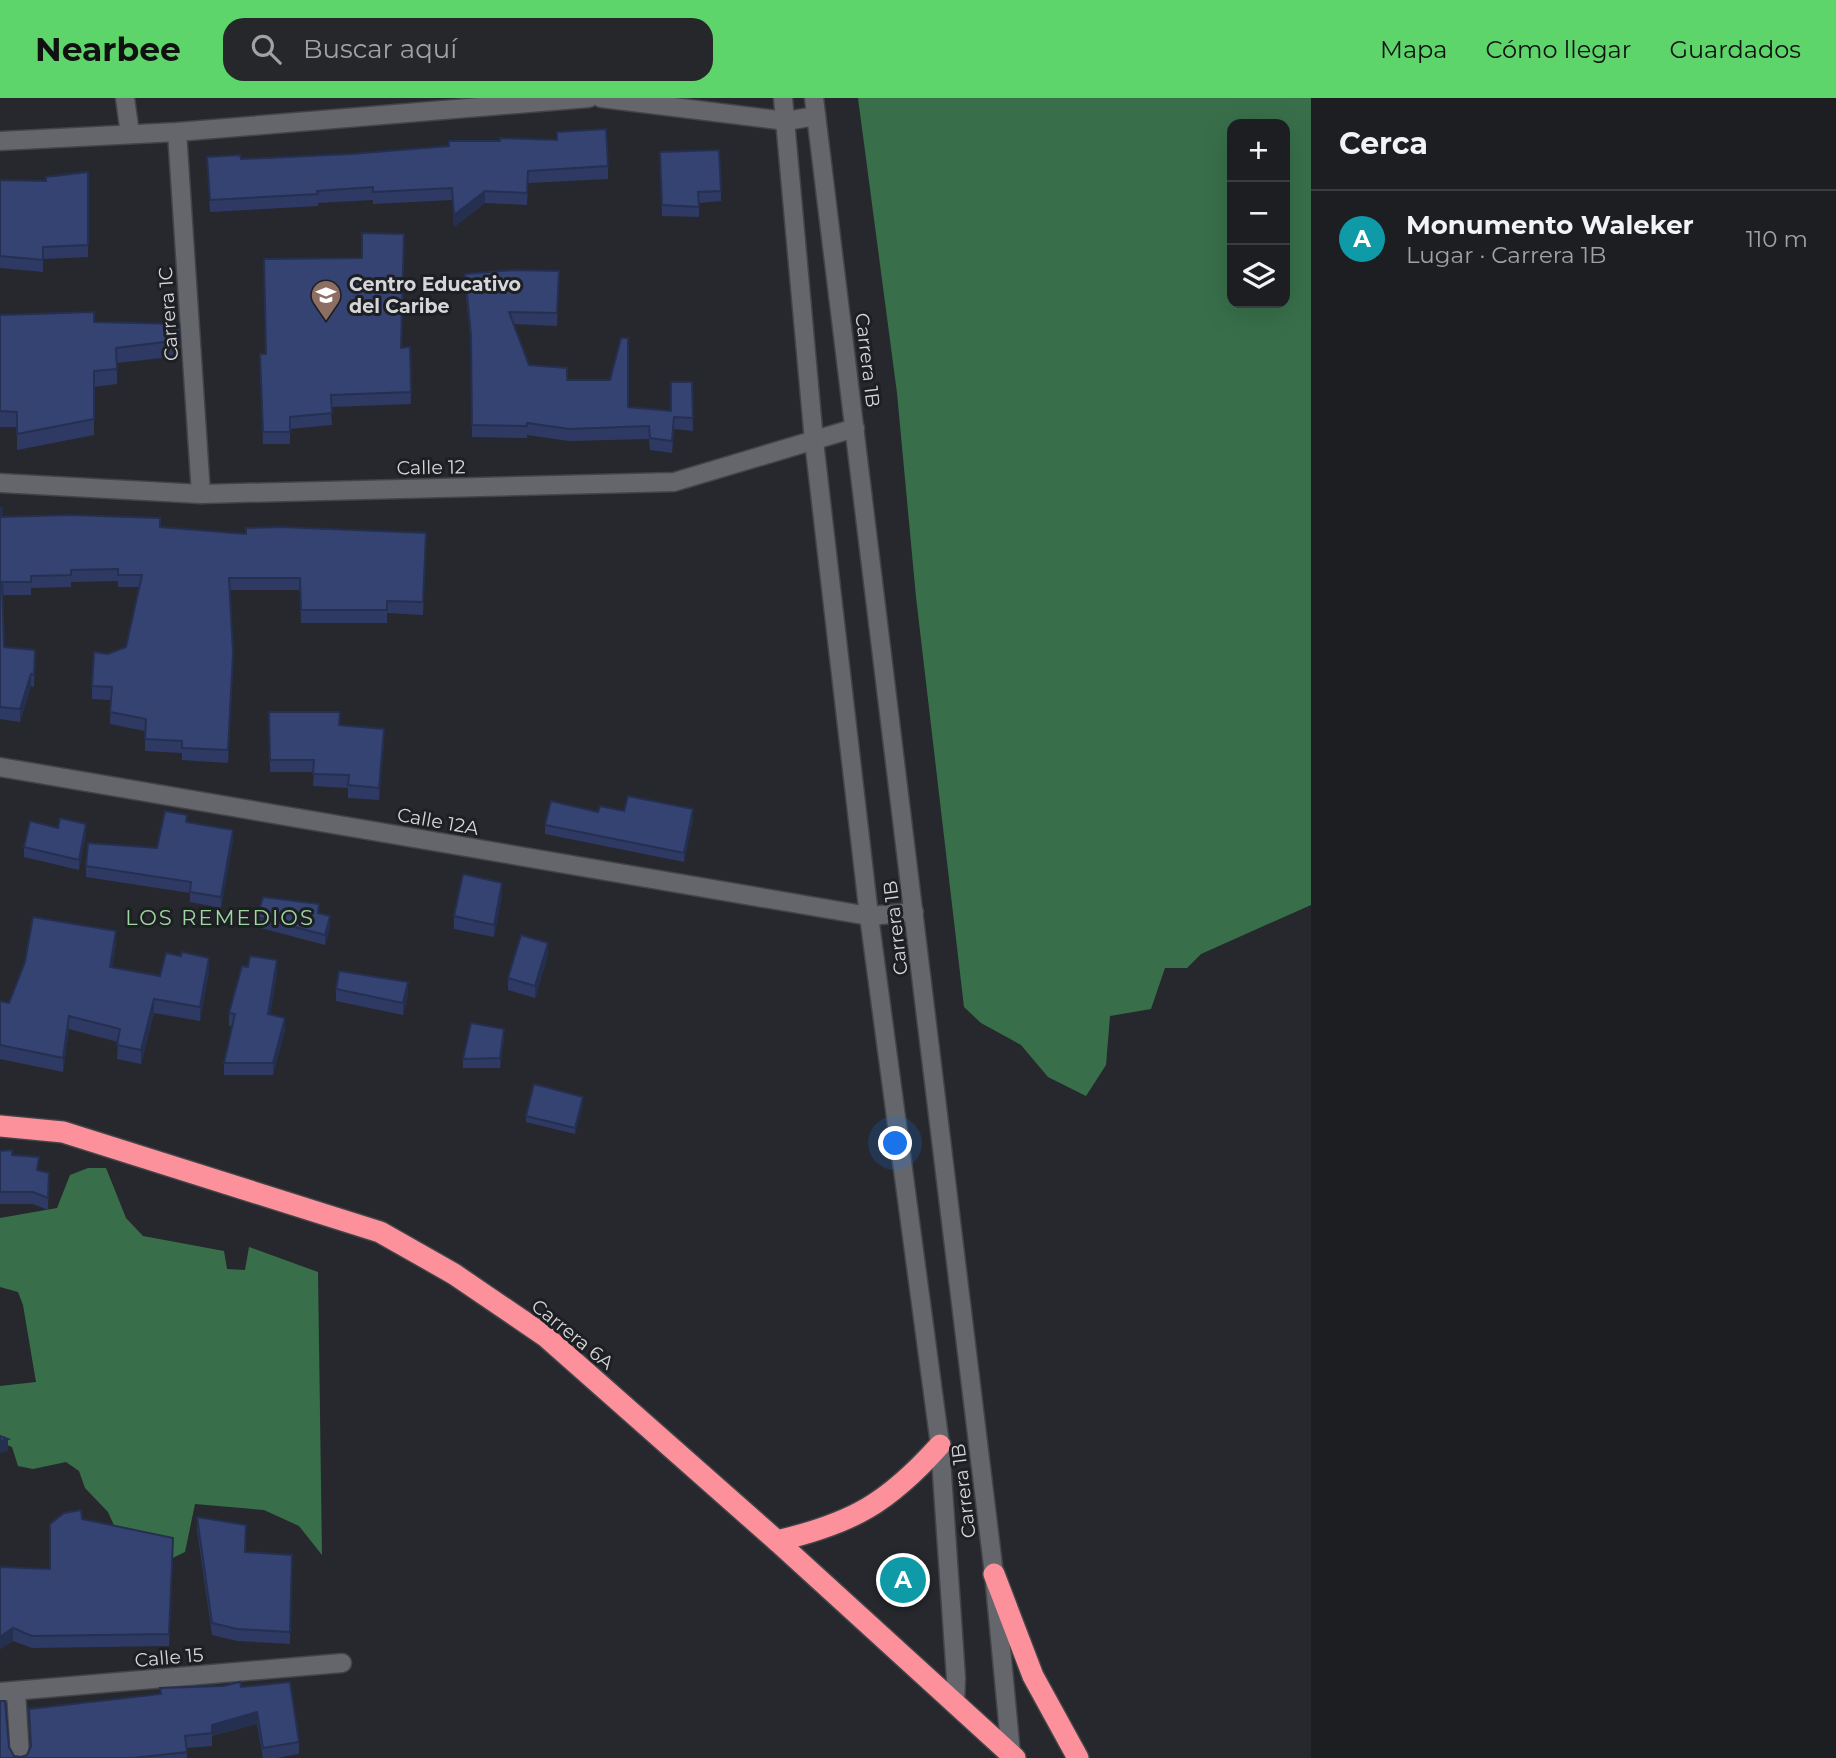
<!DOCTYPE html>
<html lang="es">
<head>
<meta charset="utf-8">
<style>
	body { margin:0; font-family:Montserrat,sans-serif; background:#25272a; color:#f1f3f6 }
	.controls { position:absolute; right:21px; top:21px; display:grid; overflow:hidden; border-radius:14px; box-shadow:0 7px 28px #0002 }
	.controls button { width:63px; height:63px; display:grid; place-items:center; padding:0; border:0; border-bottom:2px solid #3b3c40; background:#1d1e22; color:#f1f3f6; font:35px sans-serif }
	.you { position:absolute; left:896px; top:1046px; width:24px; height:24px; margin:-18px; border:5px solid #fff; border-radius:50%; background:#1a73e8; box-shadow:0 0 0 10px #1a73e833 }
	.badge { display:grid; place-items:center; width:46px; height:46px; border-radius:50%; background:#5ed56b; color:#fff; font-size:23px; font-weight:700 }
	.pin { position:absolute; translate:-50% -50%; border:4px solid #fff; box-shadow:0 2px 7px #0006 }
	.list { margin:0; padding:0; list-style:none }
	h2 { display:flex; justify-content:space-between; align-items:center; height:91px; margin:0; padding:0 28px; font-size:30px }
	h2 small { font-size:23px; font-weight:400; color:#a0a2a5 }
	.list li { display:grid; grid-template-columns:46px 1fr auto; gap:21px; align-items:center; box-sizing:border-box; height:98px; padding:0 28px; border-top:2px solid #3b3c40 }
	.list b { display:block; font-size:26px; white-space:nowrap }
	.list p { margin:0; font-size:23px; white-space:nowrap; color:#a0a2a5 }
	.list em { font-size:23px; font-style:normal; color:#a0a2a5 }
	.icon { flex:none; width:38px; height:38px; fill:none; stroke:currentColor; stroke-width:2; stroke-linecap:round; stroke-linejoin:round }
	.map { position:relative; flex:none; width:1311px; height:1660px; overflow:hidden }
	header { display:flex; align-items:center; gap:42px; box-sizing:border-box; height:98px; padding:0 35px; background:#5ed56b; color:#111 }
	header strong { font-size:33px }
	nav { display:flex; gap:38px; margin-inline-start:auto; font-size:24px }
	.search { width:490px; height:63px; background:#25272a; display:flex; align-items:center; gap:18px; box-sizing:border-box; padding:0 24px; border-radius:21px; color:#a0a2a5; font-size:26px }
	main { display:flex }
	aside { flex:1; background:#1d1e22 }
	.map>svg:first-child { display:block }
	.forest { fill:#386f4a; fill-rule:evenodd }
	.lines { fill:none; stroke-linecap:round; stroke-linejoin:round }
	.street-casing { stroke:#434448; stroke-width:21 }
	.secondary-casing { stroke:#434448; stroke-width:21 }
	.highway-casing { stroke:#434448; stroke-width:24 }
	.street { stroke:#64666b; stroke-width:18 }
	.secondary { stroke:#64666b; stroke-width:18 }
	.highway { stroke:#fc919b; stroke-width:21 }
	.wall { fill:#2e3a63 }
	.shaded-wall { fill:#252f50 }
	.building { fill:#354373; stroke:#252f50; stroke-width:2 }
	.labels { text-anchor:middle; stroke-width:6; stroke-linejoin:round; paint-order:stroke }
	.poi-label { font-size:19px; font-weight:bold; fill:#d5d6d9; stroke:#1d1f23; text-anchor:start }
	.street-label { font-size:19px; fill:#d5d6d9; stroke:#1d1f23 }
	.neighbourhood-label { font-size:21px; letter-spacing:2px; fill:#9cd89f; stroke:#1d1f23 }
</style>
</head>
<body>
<header>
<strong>Nearbee</strong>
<div class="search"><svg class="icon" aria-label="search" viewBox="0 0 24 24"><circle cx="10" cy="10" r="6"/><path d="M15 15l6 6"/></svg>Buscar aquí</div>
<nav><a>Mapa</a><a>Cómo llegar</a><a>Guardados</a></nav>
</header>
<main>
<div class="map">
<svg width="1311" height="1660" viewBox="0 0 1311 1660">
	<rect width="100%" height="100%" fill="#27282d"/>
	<g class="forest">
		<path d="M858,0H1311V807L1201,856L1187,870H1165L1151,911L1110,918L1106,967L1086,998L1048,979L1021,947L981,925L964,909L916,499L897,295ZM1285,26V205H1232V26Z"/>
		<polygon points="88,1070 106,1070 126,1120 143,1138 224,1153 227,1171 245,1172 249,1149 318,1174 322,1457 299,1428 264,1412 195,1406 185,1454 162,1465 117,1434 108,1414 85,1390 79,1373 66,1364 33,1371 18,1368 12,1349 0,1344 0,1288 36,1284 23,1207 18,1194 0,1189 0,1120 57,1110 70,1077"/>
	</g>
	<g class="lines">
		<g class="street-casing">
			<g id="street">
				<polyline points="125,0 130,36"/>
				<polyline points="601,0 786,23 816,18"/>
				<polyline points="177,34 201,396"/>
				<polyline points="0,43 177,34 589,0"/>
				<polyline points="0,385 201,396 674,384 855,330"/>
				<polyline points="0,669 869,818 914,814"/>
				<polyline points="0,1594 342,1565"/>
				<polyline points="16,1594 20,1660"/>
			</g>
		</g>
		<g class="secondary-casing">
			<g id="secondary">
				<polyline points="783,0 814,343 869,818 940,1347 956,1580 955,1606"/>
				<polyline points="814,0 994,1476 1011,1656"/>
			</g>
		</g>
		<g class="highway-casing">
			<g id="highway">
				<polyline points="0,1028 63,1034 380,1134 454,1176 545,1238 777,1443 1015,1660"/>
				<path d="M777,1443C853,1425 888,1405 940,1347"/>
				<polyline points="994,1476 1033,1578 1078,1660"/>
			</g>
		</g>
		<use href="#street" class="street"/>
		<use href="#secondary" class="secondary"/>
		<use href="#highway" class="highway"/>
	</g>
	<g class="wall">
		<polygon points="660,54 721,93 721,103 699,105 699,119 662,118"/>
		<polygon points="207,59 241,61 608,68 608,81 528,85 527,107 485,105 454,129 452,102 373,106 373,102 318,105 318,108 210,114"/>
		<polygon points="88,74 88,159 43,161 43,174 0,170 0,82 46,83"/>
		<polygon points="559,173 557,228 513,226 529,267 567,282 628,309 671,313 692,284 693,333 674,331 672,355 650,352 649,341 569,343 527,337 527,340 472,339 471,249 465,188 465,176"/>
		<polygon points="0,217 94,224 180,242 180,258 117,265 117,286 94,289 94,337 17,352 17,329 0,329"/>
		<polygon points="410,249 411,306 331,309 332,327 290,331 290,346 263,346 260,268"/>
		<polygon points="0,409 2,419 160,429 246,436 426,435 423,517 387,515 387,525 301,525 300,492 229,492 233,568 228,665 182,662 182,655 145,653 145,633 110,626 111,602 92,601 92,588 108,556 126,549 139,489 118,489 118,483 71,484 71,489 31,490 31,497 2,497 4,549 35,564 34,589 31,588 20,624 0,621"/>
		<polygon points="269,614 340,627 384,643 379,702 348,700 348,690 313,688 314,674 270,674"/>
		<polygon points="624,713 693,720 684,764 545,736 545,727 598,714"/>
		<polygon points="187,724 233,743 221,810 190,804 190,795 86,779 86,768 157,750"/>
		<polygon points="58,730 86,736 79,772 24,759 24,749"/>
		<polygon points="502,797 494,839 454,831 454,818"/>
		<polygon points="257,819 330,828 325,847 257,829"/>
		<polygon points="116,846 112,869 160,878 209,873 200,923 154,915 141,966 117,961 118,944 69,931 63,974 0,961 0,903 9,905"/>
		<polygon points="548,857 535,900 508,892 508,880"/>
		<polygon points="277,875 270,917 285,932 273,977 224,977 224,965 232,928 229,928 229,915"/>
		<polygon points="336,891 408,896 403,917 336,903"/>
		<polygon points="504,940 500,970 463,970 463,961"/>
		<polygon points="583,1005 575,1036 526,1024 526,1018"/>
		<polygon points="0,1053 12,1057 39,1072 49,1075 48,1112 33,1106 0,1106"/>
		<polygon points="197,1419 246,1454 292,1457 290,1546 237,1543 212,1537 197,1432"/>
		<polygon points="82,1421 173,1452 169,1548 32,1550 13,1543 0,1551 0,1469 50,1471"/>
		<polygon points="241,1589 299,1644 299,1656 277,1660 263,1660 257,1626 212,1638 212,1648 187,1650 187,1660 0,1660 9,1649 14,1658 21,1659 27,1657 31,1649 29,1611 160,1596 160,1590"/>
	</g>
	<g class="shaded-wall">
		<polygon points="485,93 485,105 454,129 454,117"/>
		<polygon points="233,555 233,568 228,665 228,652"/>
		<polygon points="31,576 31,588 20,624 20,611"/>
		<polygon points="384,631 384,643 379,702 379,690"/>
		<polygon points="693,711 693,720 684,764 684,755"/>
		<polygon points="86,726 86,736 79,772 79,762"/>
		<polygon points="233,732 233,743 221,810 221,799"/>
		<polygon points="502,785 502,797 494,839 494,827"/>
		<polygon points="330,818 330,828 325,847 325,837"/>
		<polygon points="116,833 116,846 110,882 110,869"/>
		<polygon points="548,845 548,857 535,900 535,888"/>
		<polygon points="209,860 209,873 200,923 200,909"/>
		<polygon points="277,862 277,875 268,929 268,916"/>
		<polygon points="408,884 408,896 403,917 403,905"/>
		<polygon points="154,901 154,915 141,966 141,952"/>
		<polygon points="69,918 69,931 63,974 63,960"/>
		<polygon points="285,920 285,932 273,977 273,965"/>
		<polygon points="504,931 504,940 500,970 500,960"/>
		<polygon points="583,999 583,1005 575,1036 575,1030"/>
		<polygon points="8,1341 8,1353 0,1355 0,1343"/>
		<polygon points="13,1530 13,1543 0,1551 0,1539"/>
		<polygon points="257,1614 257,1626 212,1638 212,1627"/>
	</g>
	<g class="building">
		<polygon points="606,31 608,68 528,73 527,95 485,93 454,117 452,90 373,94 373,89 317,93 318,96 210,102 207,59 240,57 241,61 351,56 449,48 449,43 500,43 500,40 557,42 557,34"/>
		<polygon points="719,52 721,93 698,94 699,109 662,107 660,54"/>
		<polygon points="88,74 88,147 43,149 43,162 0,158 0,82 46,83 46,79"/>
		<polygon points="362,135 404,136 401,250 410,249 411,294 331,297 332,315 290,319 290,334 263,334 260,256 266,256 264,161 362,160"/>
		<polygon points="514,172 559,173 557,215 509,214 529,267 567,270 567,282 610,282 621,240 628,240 628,309 671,313 671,284 692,284 693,320 674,319 672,343 650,340 649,328 569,331 527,325 527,328 472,327 471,237 465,176"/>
		<polygon points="94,214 94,224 179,226 180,242 116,250 117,271 94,273 94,321 17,336 17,314 0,313 0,217"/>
		<polygon points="0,409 2,410 1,419 70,417 160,420 160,429 246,436 246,430 280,429 426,435 423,504 387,503 387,512 301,512 300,480 229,480 233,555 228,652 182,650 182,643 145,641 146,621 110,614 112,589 92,588 94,554 108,556 126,549 142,477 118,477 118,471 71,472 71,477 31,478 31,484 2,484 4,549 35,552 34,577 31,576 20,611 0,609"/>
		<polygon points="269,614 340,614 339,627 384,631 379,690 348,687 349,677 313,676 314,662 270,662"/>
		<polygon points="628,698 693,711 684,755 545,727 551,703 598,714 600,708 624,713"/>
		<polygon points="165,713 187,717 186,724 233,732 221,799 190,794 191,784 86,768 88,745 157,750"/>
		<polygon points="60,720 86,726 79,762 24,749 30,723 58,730"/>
		<polygon points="463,776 502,785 494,827 454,818"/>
		<polygon points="263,799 319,806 318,815 330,818 325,837 257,819"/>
		<polygon points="33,819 116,833 110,869 160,878 166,855 181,858 182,854 209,860 200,909 154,901 141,952 117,947 120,931 69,918 63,960 0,947 0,903 9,905 25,864"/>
		<polygon points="521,837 548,845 535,888 508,880"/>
		<polygon points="250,858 277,862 268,916 285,920 273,965 224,965 235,916 229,915 242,868 248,869"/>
		<polygon points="339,873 408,884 403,905 336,891"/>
		<polygon points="471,925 504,931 500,960 463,961"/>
		<polygon points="534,986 583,999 575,1030 526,1018"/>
		<polygon points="12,1052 12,1057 39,1059 37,1072 49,1075 48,1100 33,1094 0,1094 0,1053"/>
		<polygon points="0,1338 8,1341 0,1343"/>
		<polygon points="81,1412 82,1421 173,1440 169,1536 32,1538 13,1530 0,1539 0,1469 50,1471 50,1426 64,1415"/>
		<polygon points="197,1419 246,1427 245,1454 292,1457 290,1534 237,1531 212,1525"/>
		<polygon points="240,1584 241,1589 290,1584 299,1644 263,1650 257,1614 212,1627 212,1635 185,1638 187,1654 133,1660 0,1660 0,1603 5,1603 9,1649 14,1658 21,1659 27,1657 31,1648 29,1611 161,1596 160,1590 223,1588"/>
	</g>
	<defs>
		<g id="school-pin" transform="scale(1.575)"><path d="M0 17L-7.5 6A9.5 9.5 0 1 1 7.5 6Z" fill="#8d6e63" stroke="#1d1f23"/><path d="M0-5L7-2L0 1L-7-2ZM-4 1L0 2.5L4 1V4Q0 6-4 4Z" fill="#fff"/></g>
	</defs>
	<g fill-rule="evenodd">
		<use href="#school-pin" x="326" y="197"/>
	</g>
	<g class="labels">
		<g class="poi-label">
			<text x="349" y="193">Centro Educativo<tspan x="349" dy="22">del Caribe</tspan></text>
		</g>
		<g class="street-label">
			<text transform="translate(168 216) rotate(-94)" y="7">Carrera 1C</text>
			<text transform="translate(868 262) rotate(83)" y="7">Carrera 1B</text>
			<text transform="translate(431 369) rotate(-1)" y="7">Calle 12</text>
			<text transform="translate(438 723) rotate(10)" y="7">Calle 12A</text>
			<text transform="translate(895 830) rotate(-97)" y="7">Carrera 1B</text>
			<text transform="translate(573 1236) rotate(39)" y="7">Carrera 6A</text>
			<text transform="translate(963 1393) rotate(-97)" y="7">Carrera 1B</text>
			<text transform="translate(169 1559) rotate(-5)" y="7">Calle 15</text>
		</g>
		<g class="neighbourhood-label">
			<text x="220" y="827">LOS REMEDIOS</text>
		</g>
	</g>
</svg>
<div class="controls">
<button>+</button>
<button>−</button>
<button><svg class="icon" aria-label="layers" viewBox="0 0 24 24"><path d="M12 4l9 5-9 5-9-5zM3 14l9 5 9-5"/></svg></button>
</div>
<div class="you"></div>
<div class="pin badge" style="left:903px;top:1482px;background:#0f9aa8">A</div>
</div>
<aside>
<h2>Cerca<small></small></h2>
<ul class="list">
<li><span class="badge" style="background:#0f9aa8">A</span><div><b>Monumento Waleker</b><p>Lugar · Carrera 1B</p></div><em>110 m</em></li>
</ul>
</aside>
</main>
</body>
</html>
